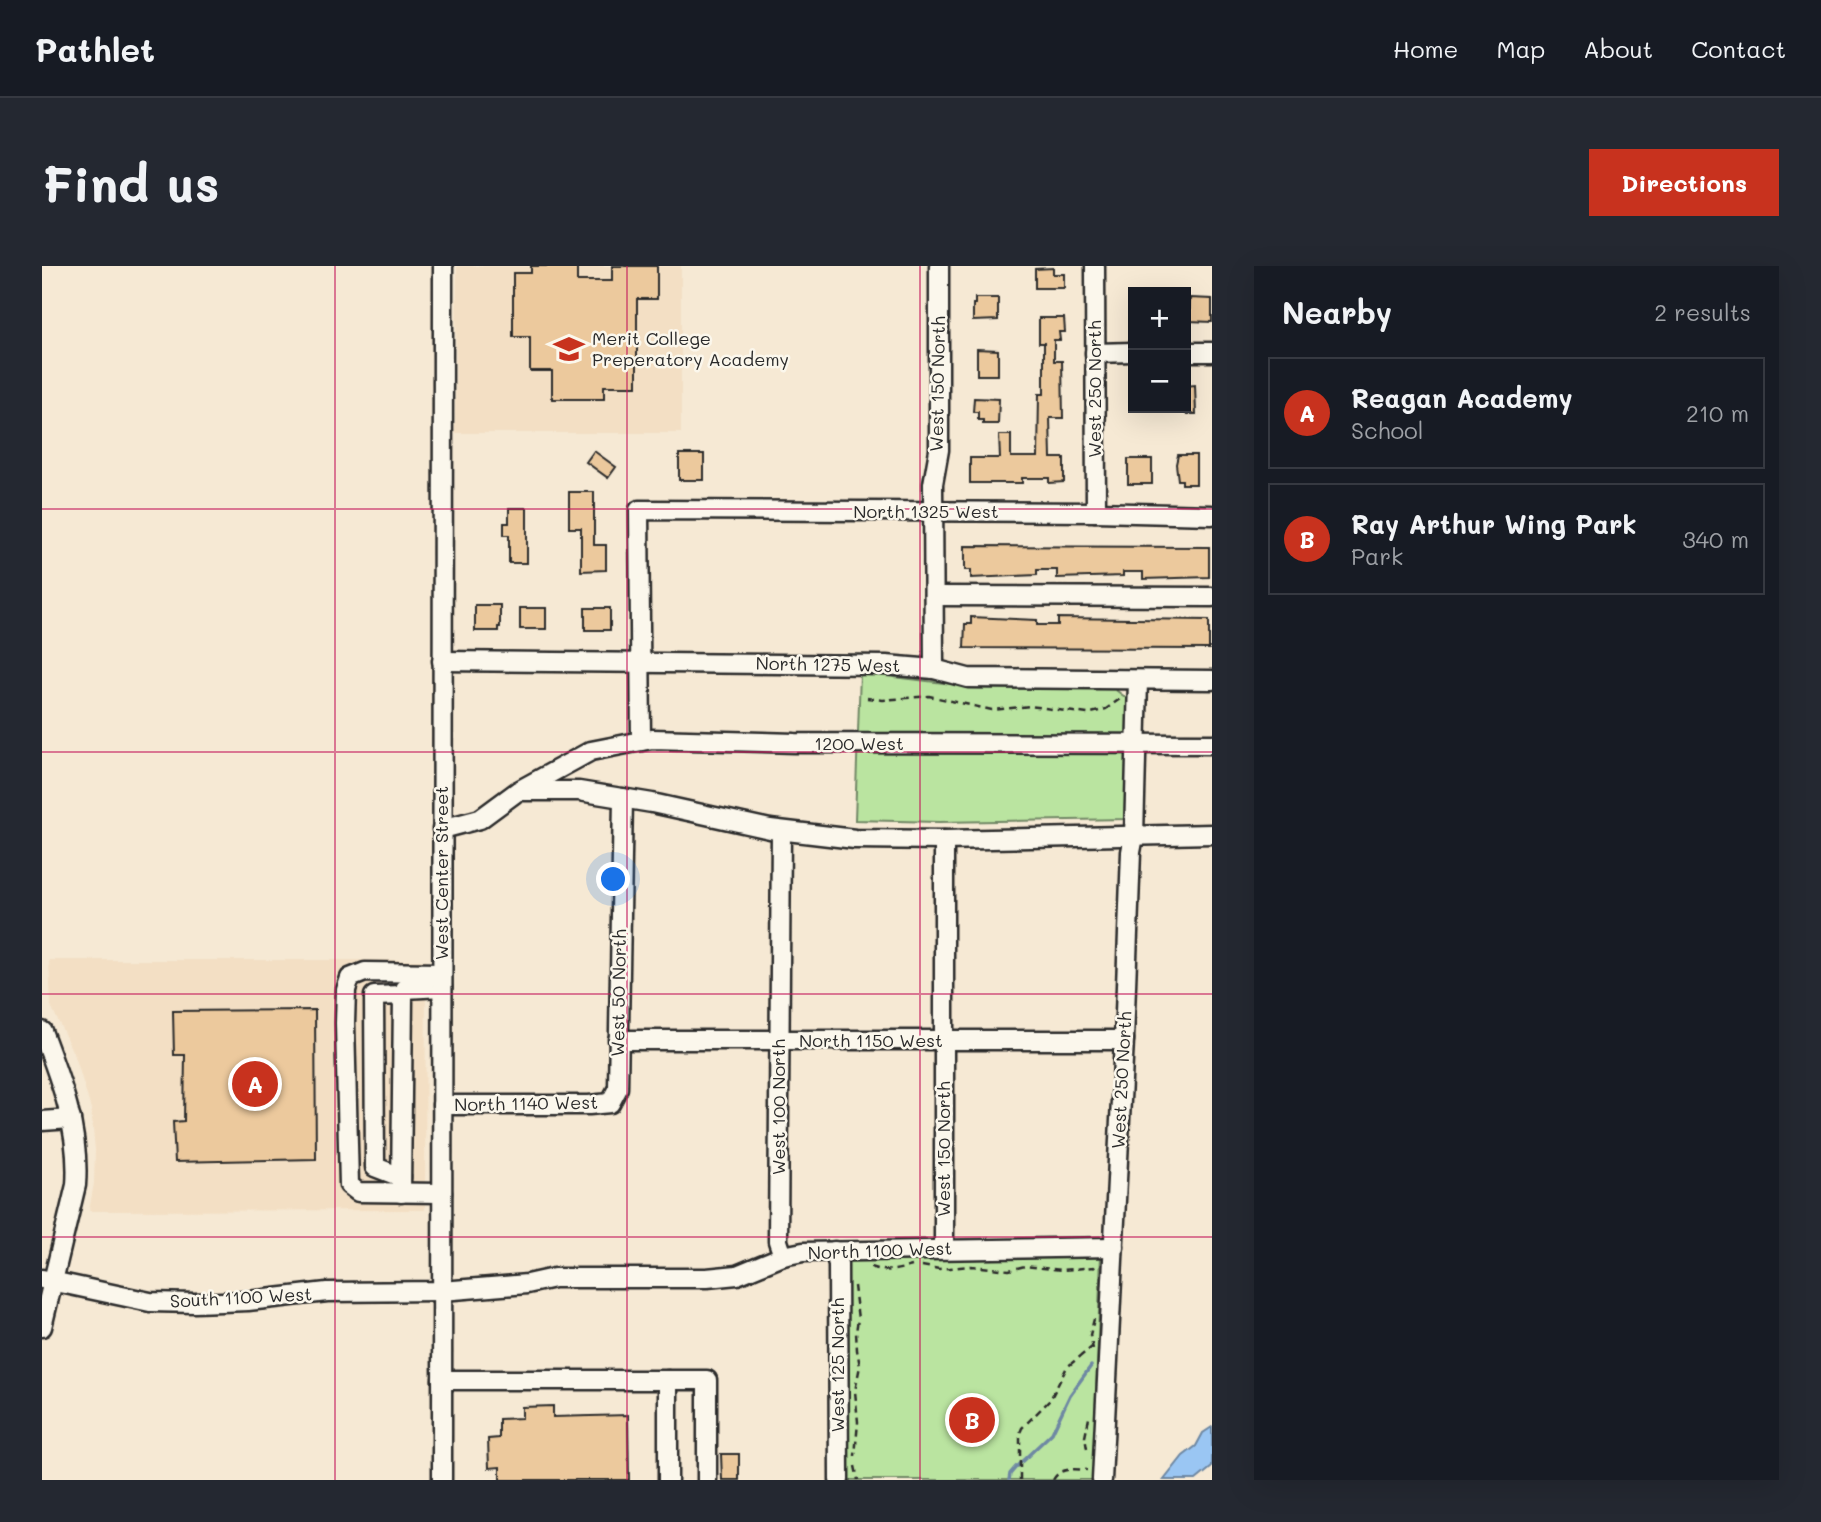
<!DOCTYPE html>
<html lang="en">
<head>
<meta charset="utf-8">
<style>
	body { margin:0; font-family:Mali,sans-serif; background:#242831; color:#f1f3f6 }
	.controls { position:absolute; right:21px; top:21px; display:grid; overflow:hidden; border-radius:0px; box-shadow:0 7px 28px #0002 }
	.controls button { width:63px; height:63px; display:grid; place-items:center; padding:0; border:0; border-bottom:2px solid #363941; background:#171b24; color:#f1f3f6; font:35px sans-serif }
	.you { position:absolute; left:572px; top:614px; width:24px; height:24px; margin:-18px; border:5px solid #fff; border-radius:50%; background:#1a73e8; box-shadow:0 0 0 10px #1a73e833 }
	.badge { display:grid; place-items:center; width:46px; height:46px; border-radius:50%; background:#c8321e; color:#fff; font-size:23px; font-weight:700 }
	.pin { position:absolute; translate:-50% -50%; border:4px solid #fff; box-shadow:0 2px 7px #0006 }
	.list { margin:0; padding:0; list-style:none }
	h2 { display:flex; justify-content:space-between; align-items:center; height:91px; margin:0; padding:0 28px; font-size:30px }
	h2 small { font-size:23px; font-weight:400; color:#9ea1a6 }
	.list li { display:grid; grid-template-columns:46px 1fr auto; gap:21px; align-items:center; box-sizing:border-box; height:112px; margin:0 14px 14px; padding:0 14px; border:2px solid #363941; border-radius:0px }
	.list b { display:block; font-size:26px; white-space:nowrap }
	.list p { margin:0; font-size:23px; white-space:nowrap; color:#9ea1a6 }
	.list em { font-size:23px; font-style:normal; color:#9ea1a6 }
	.map { position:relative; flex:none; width:1170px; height:1214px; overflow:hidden; border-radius:0px }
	header { display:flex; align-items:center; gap:42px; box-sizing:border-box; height:98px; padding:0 35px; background:#171b24; border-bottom:2px solid #363941 }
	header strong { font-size:33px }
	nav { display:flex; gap:38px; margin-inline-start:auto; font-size:24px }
	.intro { display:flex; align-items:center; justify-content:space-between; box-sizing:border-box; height:168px; padding:0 42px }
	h1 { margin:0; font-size:49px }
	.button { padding:18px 32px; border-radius:0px; background:#c8321e; color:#fff; font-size:24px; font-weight:700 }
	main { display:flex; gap:42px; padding:0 42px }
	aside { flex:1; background:#171b24; border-radius:0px; box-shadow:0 7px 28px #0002 }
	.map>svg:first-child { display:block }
	.built { fill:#f3dfc4 }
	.green { fill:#bae4a0; stroke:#728866; stroke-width:2 }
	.water { fill:#9ac6f3; stroke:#6e88a3; stroke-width:2 }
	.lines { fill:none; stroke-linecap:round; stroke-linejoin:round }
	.stream { stroke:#6e88a3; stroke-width:3.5 }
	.building { fill:#ecc99d; stroke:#2b2b2b; stroke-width:2 }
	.minor-casing { stroke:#2b2b2b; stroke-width:23 }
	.path { stroke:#2b2b2b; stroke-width:2.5; stroke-dasharray:7 5; stroke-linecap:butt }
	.minor { stroke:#fbf7ec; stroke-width:18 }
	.grid { fill:none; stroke:#c2185b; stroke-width:2; stroke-opacity:0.55 }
	.labels { text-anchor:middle; stroke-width:5; stroke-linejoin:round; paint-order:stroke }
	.poi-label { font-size:18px; fill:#2b2b2b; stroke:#fbf7ec; text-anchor:start }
	.street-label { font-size:18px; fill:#2b2b2b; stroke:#fbf7ec }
</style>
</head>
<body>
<header>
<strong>Pathlet</strong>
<nav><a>Home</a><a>Map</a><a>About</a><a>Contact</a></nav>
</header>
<div class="intro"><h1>Find us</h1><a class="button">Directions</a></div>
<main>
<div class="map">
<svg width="1170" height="1214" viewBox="0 0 1170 1214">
	<rect width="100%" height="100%" fill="#f6e9d4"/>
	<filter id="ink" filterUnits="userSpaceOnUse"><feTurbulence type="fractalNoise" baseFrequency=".0143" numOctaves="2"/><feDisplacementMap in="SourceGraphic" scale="14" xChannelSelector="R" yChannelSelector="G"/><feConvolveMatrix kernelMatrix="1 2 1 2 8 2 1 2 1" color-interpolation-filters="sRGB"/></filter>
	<g filter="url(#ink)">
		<g class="built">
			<polygon points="415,0 639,0 639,167 413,167"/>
			<polygon points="7,694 384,694 383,944 47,945 52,917 53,884 49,843 34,793 9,740"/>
		</g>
		<g class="green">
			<polygon points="818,407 927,420 1071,422 1087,434 1086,553 897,556 813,554"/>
			<polygon points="1059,988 1051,1214 806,1214 806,992"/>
		</g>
		<polygon class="water" points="1170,1161 1170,1201 1154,1214 1122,1214 1141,1190 1154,1180 1161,1167"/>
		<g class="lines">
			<polyline class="stream" points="967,1214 968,1208 974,1201 1010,1167 1028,1129 1049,1100"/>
		</g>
		<g class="building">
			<polygon points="489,0 535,0 535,15 570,15 570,0 615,0 615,33 595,33 595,120 562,120 562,133 510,133 510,105 488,105 488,71 471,71 471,7 489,7"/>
			<polygon points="1011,2 1011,8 1022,8 1022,22 993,22 993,3"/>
			<polygon points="933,32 956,32 956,54 931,55 931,38 933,38"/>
			<polygon points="1148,32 1170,33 1170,56 1147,55"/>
			<polygon points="997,52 1022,52 1023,66 1017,66 1018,74 1012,74 1012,95 1020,95 1021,152 1008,152 1009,192 1022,192 1022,216 1007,217 1007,212 980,212 980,217 928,217 928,192 958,192 957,169 969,169 969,191 996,191 997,128 1002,128 1002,77 997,77"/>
			<polygon points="935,83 956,84 956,109 935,109"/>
			<polygon points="1153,119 1154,148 1144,148 1144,120"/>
			<polygon points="932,132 957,133 956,158 941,158 941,154 936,154 936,146 931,146"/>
			<polygon points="552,185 574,201 566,212 544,196"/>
			<rect x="637" y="188" width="25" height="26"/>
			<polygon points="1136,189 1154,189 1154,218 1140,218 1140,214 1136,214 1134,198"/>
			<rect x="1086" y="193" width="24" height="25"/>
			<polygon points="527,226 552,226 552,279 564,279 564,304 539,305 539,262 527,262"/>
			<polygon points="467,242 485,242 485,297 467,297 467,269 462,269 462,257 467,257"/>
			<polygon points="923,280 1167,281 1167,311 1101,313 1101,306 1081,306 1081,310 1015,312 1015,304 995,304 995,309 929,312 929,304 923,304"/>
			<polygon points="433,339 458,339 458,361 456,361 456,365 433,365"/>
			<rect x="478" y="342" width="26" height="21"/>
			<rect x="543" y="342" width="25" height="22"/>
			<polygon points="929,351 995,354 995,359 1016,359 1016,352 1167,354 1167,383 922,382 923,358 929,358"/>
			<polygon points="273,744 274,893 133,896 131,856 142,855 143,789 132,789 131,745"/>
			<polygon points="511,1140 511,1151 586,1149 587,1214 458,1214 458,1201 447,1202 446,1173 457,1172 457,1153 480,1152 480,1141"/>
			<polygon points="679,1188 697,1188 697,1214 680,1214"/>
		</g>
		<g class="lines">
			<g class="minor-casing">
				<g id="minor">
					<polyline points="1053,0 1054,246"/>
					<polyline points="1144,86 1170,86"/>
					<polyline points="1053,87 1091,86"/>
					<polyline points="892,330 1170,331"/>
					<polyline points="400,395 844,399 892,403 926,412 1170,414"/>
					<polyline points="892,403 891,218 897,184 897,0"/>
					<polyline points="599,475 597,244 1054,246 1170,249"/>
					<polyline points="480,525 537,525 610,537 728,563 813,573 902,574 1170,568"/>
					<polyline points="400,563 438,553 476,525 549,485 610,473 753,477 1170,478"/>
					<polyline points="739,565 736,975 741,990"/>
					<polyline points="902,574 902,983"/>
					<path d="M0,765C19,815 38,865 34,919L0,1061"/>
					<polyline points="576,774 1082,774"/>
					<polyline points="400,839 547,839 568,837 576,822 581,532"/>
					<polyline points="0,855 29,853"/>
					<polyline points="359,911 333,901 332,730 361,729"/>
					<polyline points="359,927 361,729 363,723 400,721"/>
					<polyline points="400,927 316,926 307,919 303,757 304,724 308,712 323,706 400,707"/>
					<polyline points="792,985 796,998 797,1214"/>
					<polyline points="0,1013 108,1036 153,1037 206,1035 285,1026 400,1025 485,1018 512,1012 665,1012 695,1009 741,990 761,986 1072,981"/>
					<polyline points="400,1114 626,1114 626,1214"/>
					<polyline points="626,1114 665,1114 665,1214"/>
					<polyline points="400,1214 401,0"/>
					<polyline points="1060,1214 1082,774 1089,586 1092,570 1096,414"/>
				</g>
			</g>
			<g class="path">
				<polyline points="825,432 841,434 887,430 950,444 988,440 1046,448 1064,443 1078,433"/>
				<polyline points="880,1000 897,1003 929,1000 967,1004 983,1000 1021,1004 1052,1001 1055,1005"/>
				<path d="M829,1001C846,1007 854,1004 870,1000"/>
				<polyline points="812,1020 816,1053 814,1066 815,1084 818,1100 813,1125 816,1156 813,1190"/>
				<polyline points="1051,1083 1048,1069 1052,1053"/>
				<polyline points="1045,1183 1043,1171 1047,1152"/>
				<polyline points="813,1200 816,1214"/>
				<polyline points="978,1214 978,1167 980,1162 1008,1134 1025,1101 1050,1081"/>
				<path d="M1011,1214C1018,1201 1032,1203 1045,1204"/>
			</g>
			<use href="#minor" class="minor"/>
		</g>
	</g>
	<path class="grid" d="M293,0V1214M585,0V1214M878,0V1214M0,243H1170M0,486H1170M0,728H1170M0,971H1170"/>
	<defs>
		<g id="school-bare" transform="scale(2.415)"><path d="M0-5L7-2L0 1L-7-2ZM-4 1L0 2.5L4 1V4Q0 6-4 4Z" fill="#c8321e" stroke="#fbf7ec" stroke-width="2.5" paint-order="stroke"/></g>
	</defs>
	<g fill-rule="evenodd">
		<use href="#school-bare" x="527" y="83"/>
	</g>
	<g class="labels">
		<g class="poi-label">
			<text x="550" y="79">Merit College<tspan x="550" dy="21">Preperatory Academy</tspan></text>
		</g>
		<g class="street-label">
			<text transform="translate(896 118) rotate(-89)" y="6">West 150 North</text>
			<text transform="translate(1053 123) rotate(-90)" y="6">West 250 North</text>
			<text x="884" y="252">North 1325 West</text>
			<text transform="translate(786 399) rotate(1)" y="6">North 1275 West</text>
			<text x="817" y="484">1200 West</text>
			<text transform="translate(400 607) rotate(-90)" y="6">West Center Street</text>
			<text transform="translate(577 727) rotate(-89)" y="6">West 50 North</text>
			<text x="829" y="781">North 1150 West</text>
			<text transform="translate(1080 814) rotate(-87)" y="6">West 250 North</text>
			<text transform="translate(484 838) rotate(-1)" y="6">North 1140 West</text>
			<text transform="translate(737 841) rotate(-90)" y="6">West 100 North</text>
			<text transform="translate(902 883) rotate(-90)" y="6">West 150 North</text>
			<text transform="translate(838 985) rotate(-2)" y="6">North 1100 West</text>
			<text transform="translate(199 1032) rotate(-3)" y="6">South 1100 West</text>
			<text transform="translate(796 1099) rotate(-90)" y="6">West 125 North</text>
		</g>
	</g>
</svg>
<div class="controls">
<button>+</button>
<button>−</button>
</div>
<div class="you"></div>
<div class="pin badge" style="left:213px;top:818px">A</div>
<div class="pin badge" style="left:930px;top:1154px">B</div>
</div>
<aside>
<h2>Nearby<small>2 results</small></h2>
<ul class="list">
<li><span class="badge">A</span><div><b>Reagan Academy</b><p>School</p></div><em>210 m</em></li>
<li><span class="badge">B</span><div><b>Ray Arthur Wing Park</b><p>Park</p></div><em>340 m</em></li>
</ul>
</aside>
</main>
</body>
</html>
